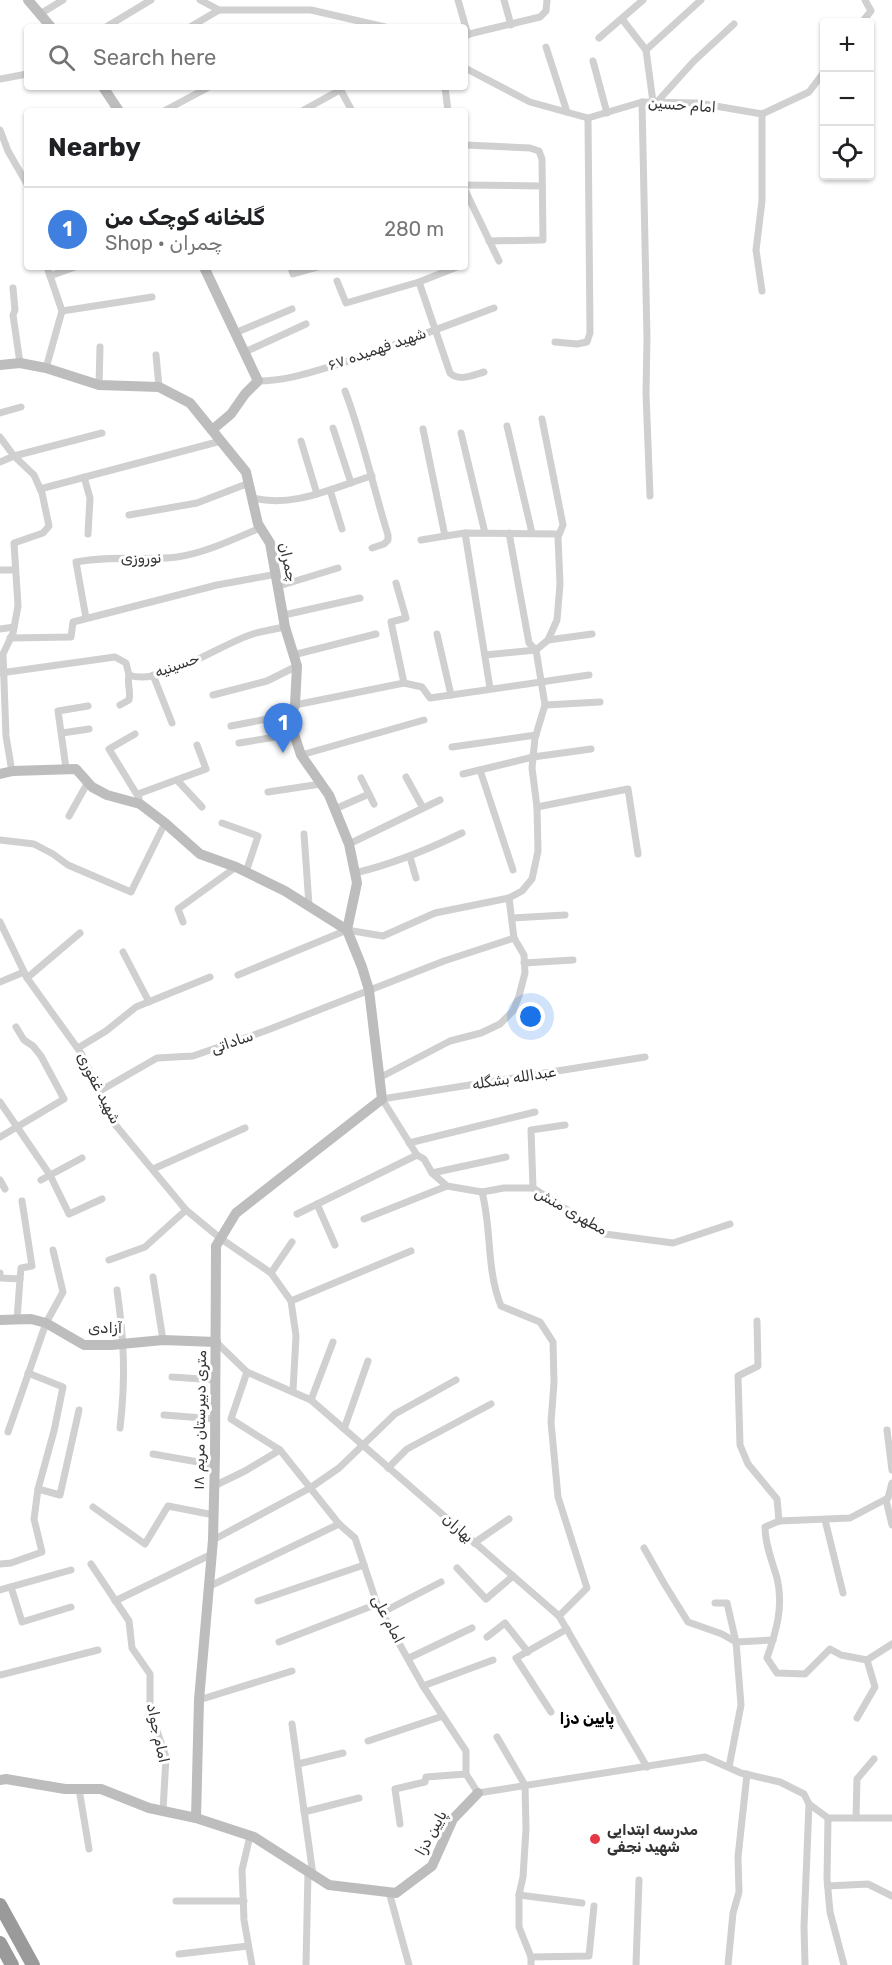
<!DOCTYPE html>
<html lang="en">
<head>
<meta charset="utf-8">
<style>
	body { margin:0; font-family:Rubik,"Noto Naskh Arabic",sans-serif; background:#f6f6f6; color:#202124 }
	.controls { position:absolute; right:18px; top:18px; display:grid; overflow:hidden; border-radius:6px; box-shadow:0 2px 4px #0004 }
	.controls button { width:54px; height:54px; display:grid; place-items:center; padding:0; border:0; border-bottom:2px solid #e0e0e0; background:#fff; color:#202124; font:30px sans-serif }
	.you { position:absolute; left:531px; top:1017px; width:21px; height:21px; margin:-15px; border:4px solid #fff; border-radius:50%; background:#1a73e8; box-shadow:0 0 0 9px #1a73e833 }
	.badge { display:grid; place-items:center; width:39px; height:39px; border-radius:50%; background:#db2777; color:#fff; font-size:20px; font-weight:700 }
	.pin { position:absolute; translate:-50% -50px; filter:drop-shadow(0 2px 3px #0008) }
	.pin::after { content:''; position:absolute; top:32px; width:21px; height:18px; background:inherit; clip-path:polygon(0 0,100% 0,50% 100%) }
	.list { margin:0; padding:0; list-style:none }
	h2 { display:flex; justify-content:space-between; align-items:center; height:78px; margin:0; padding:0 24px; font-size:26px }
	h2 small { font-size:20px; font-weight:400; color:#757577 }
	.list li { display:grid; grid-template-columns:39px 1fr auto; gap:18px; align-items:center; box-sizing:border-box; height:84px; padding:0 24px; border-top:2px solid #e0e0e0 }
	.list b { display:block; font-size:22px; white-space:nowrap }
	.list p { margin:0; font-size:20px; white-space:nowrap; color:#757577 }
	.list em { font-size:20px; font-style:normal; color:#757577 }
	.icon { flex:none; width:33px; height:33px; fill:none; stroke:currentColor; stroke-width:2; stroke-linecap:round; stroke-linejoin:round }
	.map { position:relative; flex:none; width:892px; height:1965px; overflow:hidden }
	.search { position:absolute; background:#fff; box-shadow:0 2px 4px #0004; left:24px; top:24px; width:444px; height:66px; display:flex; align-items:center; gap:15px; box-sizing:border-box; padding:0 21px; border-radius:6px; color:#757577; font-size:22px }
	.panel { position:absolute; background:#fff; box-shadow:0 2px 4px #0004; left:24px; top:108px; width:444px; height:162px; border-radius:6px }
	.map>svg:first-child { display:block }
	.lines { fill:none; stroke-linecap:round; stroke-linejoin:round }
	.street { stroke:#d0d0d0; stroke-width:7 }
	.secondary { stroke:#bdbdbd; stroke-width:10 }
	.highway { stroke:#9a9a9a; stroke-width:14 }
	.poi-dot { fill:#e63946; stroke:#fff; stroke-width:2 }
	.labels { text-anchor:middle; stroke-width:6; stroke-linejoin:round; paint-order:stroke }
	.street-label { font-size:15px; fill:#333; stroke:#fff }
	.poi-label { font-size:15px; font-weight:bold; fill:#333; stroke:#fff; text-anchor:start }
	.neighbourhood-label { font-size:16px; font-weight:bold; fill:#000; stroke:#fff }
</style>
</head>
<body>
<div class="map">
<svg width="892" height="1965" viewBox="0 0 892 1965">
	<rect width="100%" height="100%" fill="#fff"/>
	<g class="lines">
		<g class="street">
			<polyline points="200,0 219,10"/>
			<polyline points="458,0 468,35"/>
			<polyline points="504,0 511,25"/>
			<polyline points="40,14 63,0"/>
			<polyline points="622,19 646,50 653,102"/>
			<polyline points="862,22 871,11 865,0"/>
			<polyline points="106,27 151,0"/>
			<polyline points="190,27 219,10 311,10 385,27"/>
			<polyline points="465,35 540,17 546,11 547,0"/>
			<polyline points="599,38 643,0"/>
			<polyline points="546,47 567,112"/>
			<polyline points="646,50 701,0"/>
			<polyline points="593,61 607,113"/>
			<polyline points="465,68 530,102 588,118 642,102 698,103 762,114 809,92 824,72"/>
			<polyline points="0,79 27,74"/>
			<polyline points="339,87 352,111"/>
			<polyline points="445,87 448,111"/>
			<polyline points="642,102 647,338 646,393 650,496"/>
			<polyline points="657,102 694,61 734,24"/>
			<polyline points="164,111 209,87"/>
			<polyline points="302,111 340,90"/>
			<polyline points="0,130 8,151 27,184"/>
			<polyline points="465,145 530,148 539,151 542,159 543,240 489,241"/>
			<polyline points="465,185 542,186"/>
			<polyline points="465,190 499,261"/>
			<polyline points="291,267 293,274 318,267"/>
			<polyline points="50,276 75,267"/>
			<polyline points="337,281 346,303 419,282 457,267"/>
			<path d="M419,282L450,373C459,382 473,375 484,372"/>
			<polyline points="13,288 15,310 13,315 20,363"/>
			<polyline points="762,291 756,250 762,201 762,114"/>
			<polyline points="62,311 152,297"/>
			<polyline points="235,333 292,309"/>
			<polyline points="555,342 577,344 587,342 590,333 588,118"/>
			<polyline points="245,352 306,324"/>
			<polyline points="156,355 159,387"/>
			<polyline points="46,368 62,311 47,267"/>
			<path d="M258,381C286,381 312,372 339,364C391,347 443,327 494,308"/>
			<polyline points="99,385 100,347"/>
			<path d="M345,391C363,438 373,487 388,535V540L384,544L372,548"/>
			<polyline points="0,413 21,407"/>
			<polyline points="507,426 532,533"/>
			<polyline points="333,428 351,483"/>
			<polyline points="423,429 445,536 465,533 559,534"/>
			<polyline points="461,433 485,533"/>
			<polyline points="0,437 14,456 34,475 42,493 49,526 43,533 14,543 18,606 13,633 3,654 6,736 12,772"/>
			<polyline points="301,441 317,494"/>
			<polyline points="0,462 14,456 102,433"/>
			<polyline points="84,477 90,498 88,534"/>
			<polyline points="40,489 221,441"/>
			<polyline points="330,490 342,529"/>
			<path d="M252,498C295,508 331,488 372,476"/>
			<polyline points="129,515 197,503 249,483"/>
			<polyline points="465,533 490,688"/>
			<polyline points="509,533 529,643 536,650"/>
			<polyline points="421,540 445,536"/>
			<polyline points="0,570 15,570"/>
			<polyline points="396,583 406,618 391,622 404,683"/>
			<polyline points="279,586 338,568"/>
			<polyline points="284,615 360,598"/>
			<path d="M86,618L76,562C109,555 143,561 177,557C205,553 234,539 260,528"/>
			<polyline points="0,629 14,627"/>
			<polyline points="437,634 451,695"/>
			<polyline points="10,638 71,637 73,622 217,585 277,574"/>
			<polyline points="548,640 592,634"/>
			<polyline points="293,655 376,634"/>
			<polyline points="485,655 536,650"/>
			<path d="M0,673L115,657L126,663L129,675C161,687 220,644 253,634C263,631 274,629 285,627"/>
			<polyline points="153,675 172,723"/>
			<polyline points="213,695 267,681 297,666"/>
			<path d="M120,705L129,700C131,691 127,684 129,675"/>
			<polyline points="295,705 404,683 422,687 430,698 589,675"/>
			<polyline points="545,705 600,702"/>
			<polyline points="231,726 292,714"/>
			<polyline points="62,733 89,729"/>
			<polyline points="135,734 109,749 139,798"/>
			<polyline points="239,743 294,734"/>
			<polyline points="452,747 536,735"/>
			<polyline points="301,755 424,720"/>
			<polyline points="66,768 58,711 88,706"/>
			<polyline points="480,770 513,870"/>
			<polyline points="463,774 533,757 591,749"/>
			<polyline points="406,777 423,808"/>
			<polyline points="177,780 202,807"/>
			<polyline points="268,792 321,784"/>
			<polyline points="138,794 206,769 197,745"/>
			<polyline points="369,794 374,804"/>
			<polyline points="537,807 628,789 638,854"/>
			<polyline points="335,809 369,794 361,778"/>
			<polyline points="69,816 88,782"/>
			<polyline points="222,823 258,836 246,872"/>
			<polyline points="304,834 309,905"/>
			<polyline points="0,840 34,844 53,854 68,865 131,892 165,823"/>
			<polyline points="349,844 440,800"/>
			<polyline points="410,857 416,878"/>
			<path d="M355,873C393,864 427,850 462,833"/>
			<polyline points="512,918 565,915"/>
			<polyline points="0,922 27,978 81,1053 113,1122 186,1210 220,1238 271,1273 291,1301 296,1336 293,1391"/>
			<polyline points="183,922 178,909 236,867"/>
			<polyline points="123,952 149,1002"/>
			<polyline points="524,963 573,960"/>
			<polyline points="238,975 347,930 383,936 435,913 509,898 522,891 532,879 538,851 537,807 532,768 535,738 545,705 536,650 548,640 557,620 560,584 558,537 563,525 542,419"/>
			<polyline points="27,978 80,933"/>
			<polyline points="0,982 24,972"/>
			<polyline points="78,1048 106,1031 136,1007 210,977"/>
			<polyline points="645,1057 382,1099 417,1155 424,1159 432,1173 447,1186 482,1192 504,1188 533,1188 605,1234 673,1243 730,1224"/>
			<polyline points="381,1077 450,1041 481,1033 500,1024 513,1011 519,996 525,973 524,955 514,938 509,898"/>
			<polyline points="98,1092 157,1058 193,1056 265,1031 444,961 514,938"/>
			<polyline points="0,1102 50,1175 69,1214 102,1199"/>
			<polyline points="0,1137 64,1099 41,1056 33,1046 24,1040 16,1027"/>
			<polyline points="409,1143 535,1112"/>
			<polyline points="153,1169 245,1128"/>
			<polyline points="432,1173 506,1157"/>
			<polyline points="0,1180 5,1189"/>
			<polyline points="41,1180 82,1158"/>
			<polyline points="533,1188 531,1130 565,1125"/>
			<path d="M482,1192C492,1230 486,1269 501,1306L540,1322L553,1342L554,1383L551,1422L558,1497L587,1588L559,1616"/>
			<polyline points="317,1204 335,1245"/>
			<polyline points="297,1214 417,1155"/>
			<polyline points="364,1219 447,1186"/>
			<polyline points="109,1260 145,1247 186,1210"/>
			<polyline points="0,1273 0,1278 20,1279 17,1319"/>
			<polyline points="271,1273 292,1242"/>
			<polyline points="153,1277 163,1340"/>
			<polyline points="20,1279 21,1268 32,1266 22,1201"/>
			<path d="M117,1290C124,1340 126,1377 120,1428"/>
			<polyline points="291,1301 411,1251"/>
			<polyline points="757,1321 758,1366 738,1376 740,1445 748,1464 777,1499 779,1521"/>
			<polyline points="216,1342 247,1372 311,1400 559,1616 647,1767"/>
			<polyline points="247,1372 231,1419 280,1450 339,1524 355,1538 377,1604 423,1686 466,1751 466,1774 478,1793 705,1757 741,1773 780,1782 804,1794 809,1804 828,1818 892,1818"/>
			<polyline points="172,1377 216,1380"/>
			<polyline points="311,1400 333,1342"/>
			<polyline points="164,1415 216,1419"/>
			<polyline points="344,1429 368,1361"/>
			<polyline points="887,1430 892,1470"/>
			<polyline points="8,1432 46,1323 63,1292 53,1250"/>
			<polyline points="153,1454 215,1465"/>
			<polyline points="388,1468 407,1449 491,1404"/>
			<path d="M892,1483L888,1498L850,1518L779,1521L765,1527C765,1544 772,1561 777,1578C784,1606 776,1632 767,1658L777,1673L805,1674L830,1649L841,1655L867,1660L892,1644"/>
			<polyline points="214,1486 245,1471 280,1450"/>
			<polyline points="38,1489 60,1495 79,1410"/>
			<polyline points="886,1500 892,1525"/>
			<polyline points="93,1507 145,1544 168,1506 214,1515"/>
			<polyline points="825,1520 843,1593"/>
			<polyline points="213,1540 310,1488 339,1468 395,1414 456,1380"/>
			<polyline points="474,1543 509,1519"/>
			<polyline points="644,1548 665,1585 688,1622 722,1634 736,1642"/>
			<polyline points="0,1564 11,1563 42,1552 34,1519 38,1489 54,1431 63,1387 28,1373"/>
			<polyline points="91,1564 129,1621 132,1648 150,1674 150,1711 166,1757 163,1811"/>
			<polyline points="457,1568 486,1599 513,1576"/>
			<polyline points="11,1587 22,1622 71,1607"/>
			<polyline points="208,1587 339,1524"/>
			<polyline points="0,1590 71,1570"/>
			<polyline points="115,1601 212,1554"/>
			<polyline points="258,1601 364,1565"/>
			<polyline points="715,1603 727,1603 736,1642"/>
			<polyline points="383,1612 441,1582"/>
			<polyline points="487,1637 505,1623 528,1652"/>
			<polyline points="279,1642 377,1604"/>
			<polyline points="409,1658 472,1628"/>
			<polyline points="0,1675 98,1650"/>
			<polyline points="423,1686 493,1660"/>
			<polyline points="199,1700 292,1671"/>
			<polyline points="551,1712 516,1658 567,1629"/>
			<polyline points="857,1718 875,1687 867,1660"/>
			<polyline points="292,1724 313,1875"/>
			<polyline points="497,1737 525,1785 526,1829 523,1877 519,1895 519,1927 531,1957 531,1965"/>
			<polyline points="368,1741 443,1716"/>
			<polyline points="298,1764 343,1753"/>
			<polyline points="729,1767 741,1705 736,1642 773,1640"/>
			<polyline points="79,1789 89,1849"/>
			<polyline points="304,1812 359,1798"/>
			<polyline points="828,1818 827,1879 830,1912 844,1965"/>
			<polyline points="856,1818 857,1779 874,1759"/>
			<polyline points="400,1824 395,1789 425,1782 426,1777 466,1774"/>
			<polyline points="250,1836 242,1870 244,1920 252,1965"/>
			<polyline points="828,1886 868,1884 892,1896"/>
			<polyline points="389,1892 409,1965"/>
			<polyline points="519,1895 582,1903"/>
			<polyline points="176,1901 244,1901"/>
			<polyline points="179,1954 248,1946"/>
			<polyline points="531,1957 589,1956 594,1906"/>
			<polyline points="306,1965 308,1871"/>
			<polyline points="636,1965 639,1880"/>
			<polyline points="728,1965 733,1913 739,1892 738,1857 747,1774"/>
			<polyline points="805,1965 804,1926 809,1804"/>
		</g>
		<g class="secondary">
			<polyline points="28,0 51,27"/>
			<polyline points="103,87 119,111"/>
			<polyline points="204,267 258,381 245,394 231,414 212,430"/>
			<polyline points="0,365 20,363 46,368 99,385 159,387 190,403 246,472 258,524 270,543 285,627 297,666 295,705 292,714 294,734 301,755 329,795 349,844 357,883 347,930"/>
			<polyline points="0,774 13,771 76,769 92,787 107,795 140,804 165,823 200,854 236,867 285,891 347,930 362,967 369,990 382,1099 236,1213 216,1246 215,1456 213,1540 199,1700 196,1818"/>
			<polyline points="0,1320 31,1319 46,1323 84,1345 111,1345 163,1340 216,1342"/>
			<polyline points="0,1780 6,1779 65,1789 101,1789 149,1808 196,1818 254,1837 329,1885 396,1893 432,1866 453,1819 478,1793"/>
		</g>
		<g class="highway">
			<polyline points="0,1905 33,1965"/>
			<polyline points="0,1943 12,1965"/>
		</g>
	</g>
	<circle class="poi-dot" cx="595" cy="1839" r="6"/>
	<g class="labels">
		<g class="street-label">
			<text transform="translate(682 105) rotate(4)" y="5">امام حسین</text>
			<text transform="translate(377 349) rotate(-19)" y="5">شهید فهمیده ۶۷</text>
			<text transform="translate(141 558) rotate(-1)" y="5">نوروزی</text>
			<text transform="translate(288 562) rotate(77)" y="5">چمران</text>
			<text transform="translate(177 665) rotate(-20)" y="5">حسینیه</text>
			<text transform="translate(232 1042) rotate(-19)" y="5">ساداتی</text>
			<text transform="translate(514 1078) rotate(-9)" y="5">عبدالله بشگله</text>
			<text transform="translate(99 1088) rotate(63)" y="5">شهید غفوری</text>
			<text transform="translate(571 1211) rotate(30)" y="5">مطهری منش</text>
			<text x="105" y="1333">آزادی</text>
			<text transform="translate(200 1420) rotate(-89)" y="5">۱۸ متری دبیرستان مریم</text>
			<text transform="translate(458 1528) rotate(41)" y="5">بهاران</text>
			<text transform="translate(388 1619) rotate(62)" y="5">امام علی</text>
			<text transform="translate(158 1733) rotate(78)" y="5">امام جواد</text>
			<text transform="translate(431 1833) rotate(-61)" y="5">پایین دزا</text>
		</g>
		<g class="poi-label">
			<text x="607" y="1835">مدرسه ابتدایی<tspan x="607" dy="17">شهید نجفی</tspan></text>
		</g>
		<g class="neighbourhood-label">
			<text x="587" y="1724">پایین دزا</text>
		</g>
	</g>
</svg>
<div class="controls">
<button>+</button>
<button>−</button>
<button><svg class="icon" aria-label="locate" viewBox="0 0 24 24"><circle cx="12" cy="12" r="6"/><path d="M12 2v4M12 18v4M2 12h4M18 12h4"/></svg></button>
</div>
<div class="you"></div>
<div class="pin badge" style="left:283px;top:753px;background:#3f7fe0">1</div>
<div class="search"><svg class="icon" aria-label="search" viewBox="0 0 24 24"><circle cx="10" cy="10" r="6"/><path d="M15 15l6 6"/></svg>Search here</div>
<section class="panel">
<h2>Nearby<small></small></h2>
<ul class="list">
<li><span class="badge" style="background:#3f7fe0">1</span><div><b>گلخانه کوچک من</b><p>Shop · چمران</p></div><em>280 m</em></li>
</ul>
</section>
</div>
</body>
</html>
